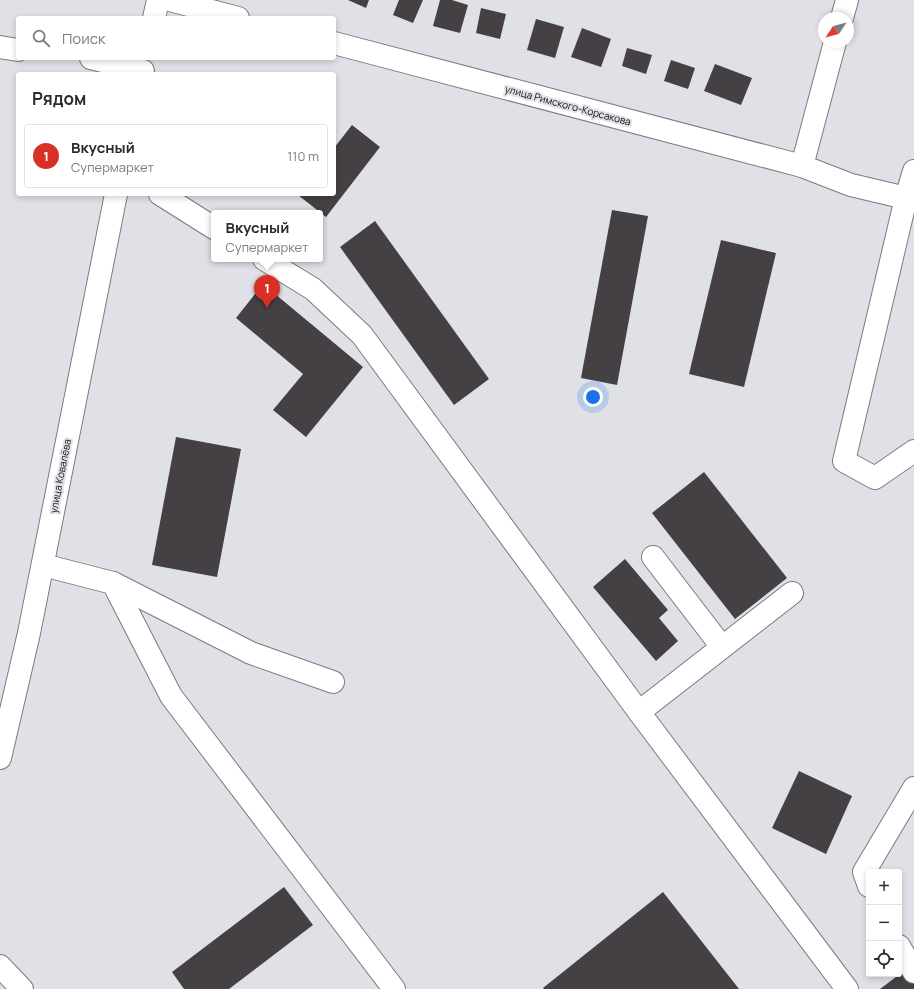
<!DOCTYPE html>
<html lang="ru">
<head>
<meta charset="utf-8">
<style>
	body { margin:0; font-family:Manrope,sans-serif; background:#f2f2f3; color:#2b2b33 }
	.controls { position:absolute; right:12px; bottom:12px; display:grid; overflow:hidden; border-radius:4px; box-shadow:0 2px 6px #0003 }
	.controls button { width:36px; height:36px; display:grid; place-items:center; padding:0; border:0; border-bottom:1px solid #e1e1e2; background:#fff; color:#2b2b33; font:20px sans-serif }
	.compass { position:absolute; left:818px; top:12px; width:36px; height:36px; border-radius:50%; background:#fff; box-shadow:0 2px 6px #0003; rotate:235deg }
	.you { position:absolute; left:593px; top:397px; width:14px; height:14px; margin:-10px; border:3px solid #fff; border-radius:50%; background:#1a73e8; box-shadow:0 0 0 6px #1a73e833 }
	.badge { display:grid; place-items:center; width:26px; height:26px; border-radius:50%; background:#d93025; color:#fff; font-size:13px; font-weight:700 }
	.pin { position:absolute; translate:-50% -33px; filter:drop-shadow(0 1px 2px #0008) }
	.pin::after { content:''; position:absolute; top:21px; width:14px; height:12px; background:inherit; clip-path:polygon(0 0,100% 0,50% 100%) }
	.popup { position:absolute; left:211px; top:210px; width:112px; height:52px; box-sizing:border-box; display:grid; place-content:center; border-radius:4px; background:#fff; filter:drop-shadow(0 1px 3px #0005); font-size:13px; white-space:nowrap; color:#7c7c81 }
	.popup b { font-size:15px; color:#2b2b33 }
	.popup::after { content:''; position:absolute; left:50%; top:100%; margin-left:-8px; border:8px solid transparent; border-top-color:#fff }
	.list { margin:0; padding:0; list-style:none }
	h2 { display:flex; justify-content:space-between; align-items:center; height:52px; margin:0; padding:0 16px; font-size:17px }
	h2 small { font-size:13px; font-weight:400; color:#7c7c81 }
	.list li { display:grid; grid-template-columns:26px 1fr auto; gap:12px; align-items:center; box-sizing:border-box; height:64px; margin:0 8px 8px; padding:0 8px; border:1px solid #e1e1e2; border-radius:4px }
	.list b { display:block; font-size:15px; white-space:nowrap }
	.list p { margin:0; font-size:13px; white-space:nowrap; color:#7c7c81 }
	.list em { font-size:13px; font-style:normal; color:#7c7c81 }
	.icon { flex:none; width:22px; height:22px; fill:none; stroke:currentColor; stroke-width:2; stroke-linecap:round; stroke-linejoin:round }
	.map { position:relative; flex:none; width:914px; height:989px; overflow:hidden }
	.search { position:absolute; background:#fff; box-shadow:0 2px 6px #0003; left:16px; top:16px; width:320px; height:44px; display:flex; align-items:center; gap:10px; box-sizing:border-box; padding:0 14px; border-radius:4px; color:#7c7c81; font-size:15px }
	.panel { position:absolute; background:#fff; box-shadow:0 2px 6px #0003; left:16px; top:72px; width:320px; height:124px; border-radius:4px }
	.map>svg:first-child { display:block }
	.building { fill:#454043 }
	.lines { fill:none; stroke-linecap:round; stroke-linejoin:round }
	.minor-casing { stroke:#797b80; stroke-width:24 }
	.minor { stroke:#fff; stroke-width:22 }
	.labels { text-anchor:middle; stroke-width:4; stroke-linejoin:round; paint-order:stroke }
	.street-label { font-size:10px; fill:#0c0d0e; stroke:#dfe1e7 }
</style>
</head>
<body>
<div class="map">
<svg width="914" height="989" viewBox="0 0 914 989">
	<rect width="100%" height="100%" fill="#dfe1e7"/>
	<g class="building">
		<polygon points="348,0 369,0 366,8"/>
		<polygon points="399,0 423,0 413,23 393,15"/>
		<polygon points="440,0 452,0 468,5 460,33 433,26"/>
		<polygon points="481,8 506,14 500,39 476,33"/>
		<polygon points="536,19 564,27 555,58 527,50"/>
		<polygon points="582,28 611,39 601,67 571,57"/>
		<polygon points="627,48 652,55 646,74 622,66"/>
		<polygon points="671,60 695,68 688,89 664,81"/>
		<polygon points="715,64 752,78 741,105 704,91"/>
		<polygon points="352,125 380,147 326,217 298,195 299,194 334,194 334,148"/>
		<polygon points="612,210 648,216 617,385 581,378"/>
		<polygon points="375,221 489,379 454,405 340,247"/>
		<polygon points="721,240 776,253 744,387 689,374"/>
		<polygon points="263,284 363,367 306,437 273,410 303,374 236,318"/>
		<polygon points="176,437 241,449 217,577 152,565"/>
		<polygon points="704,472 787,578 735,619 652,513"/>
		<polygon points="625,559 668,610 659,618 678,641 656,661 593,587"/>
		<polygon points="799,771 852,796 826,854 772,828"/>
		<polygon points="284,887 313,925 229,989 184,989 172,972"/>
		<polygon points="663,892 739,989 544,989 543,988"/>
		<polygon points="904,971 914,984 914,989 880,989"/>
	</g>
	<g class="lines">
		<g class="minor-casing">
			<g id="minor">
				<polyline points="170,0 238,18"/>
				<polyline points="154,18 158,0"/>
				<polyline points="842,18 847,0"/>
				<polyline points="334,43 802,166 851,185 906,198 914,202"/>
				<polyline points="0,47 18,50"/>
				<polyline points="91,58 143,71"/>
				<polyline points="802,166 835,42"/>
				<polyline points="914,171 906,198 844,461 875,478 914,451"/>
				<polyline points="160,194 214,228"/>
				<polyline points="264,259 313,289 362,335 639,712 847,989"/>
				<polyline points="653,557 722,647"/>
				<polyline points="43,565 113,583 171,696 394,989"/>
				<polyline points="113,583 251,653 333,682"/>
				<polyline points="639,712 792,593"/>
				<polyline points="0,758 29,633 116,194"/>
				<polyline points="869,886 864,872 914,788"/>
				<polyline points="899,946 914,972"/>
				<polyline points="0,966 22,989"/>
			</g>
		</g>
		<use href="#minor" class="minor"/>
	</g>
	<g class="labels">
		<g class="street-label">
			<text transform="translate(568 105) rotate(15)" y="4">улица Римского-Корсакова</text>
			<text transform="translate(60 476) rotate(-79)" y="4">улица Ковалёва</text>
		</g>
	</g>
</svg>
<div class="controls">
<button>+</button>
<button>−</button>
<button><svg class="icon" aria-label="locate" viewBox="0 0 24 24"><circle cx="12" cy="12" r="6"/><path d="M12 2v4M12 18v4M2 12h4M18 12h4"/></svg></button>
</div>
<svg class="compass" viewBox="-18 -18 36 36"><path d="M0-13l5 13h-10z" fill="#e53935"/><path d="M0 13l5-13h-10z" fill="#7c7c81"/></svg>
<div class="you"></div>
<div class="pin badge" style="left:267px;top:308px">1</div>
<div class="popup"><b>Вкусный</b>Супермаркет</div>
<div class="search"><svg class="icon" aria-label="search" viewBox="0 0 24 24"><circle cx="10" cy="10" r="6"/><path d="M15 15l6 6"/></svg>Поиск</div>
<section class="panel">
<h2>Рядом<small></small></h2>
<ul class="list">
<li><span class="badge">1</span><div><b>Вкусный</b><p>Супермаркет</p></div><em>110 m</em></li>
</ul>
</section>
</div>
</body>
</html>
